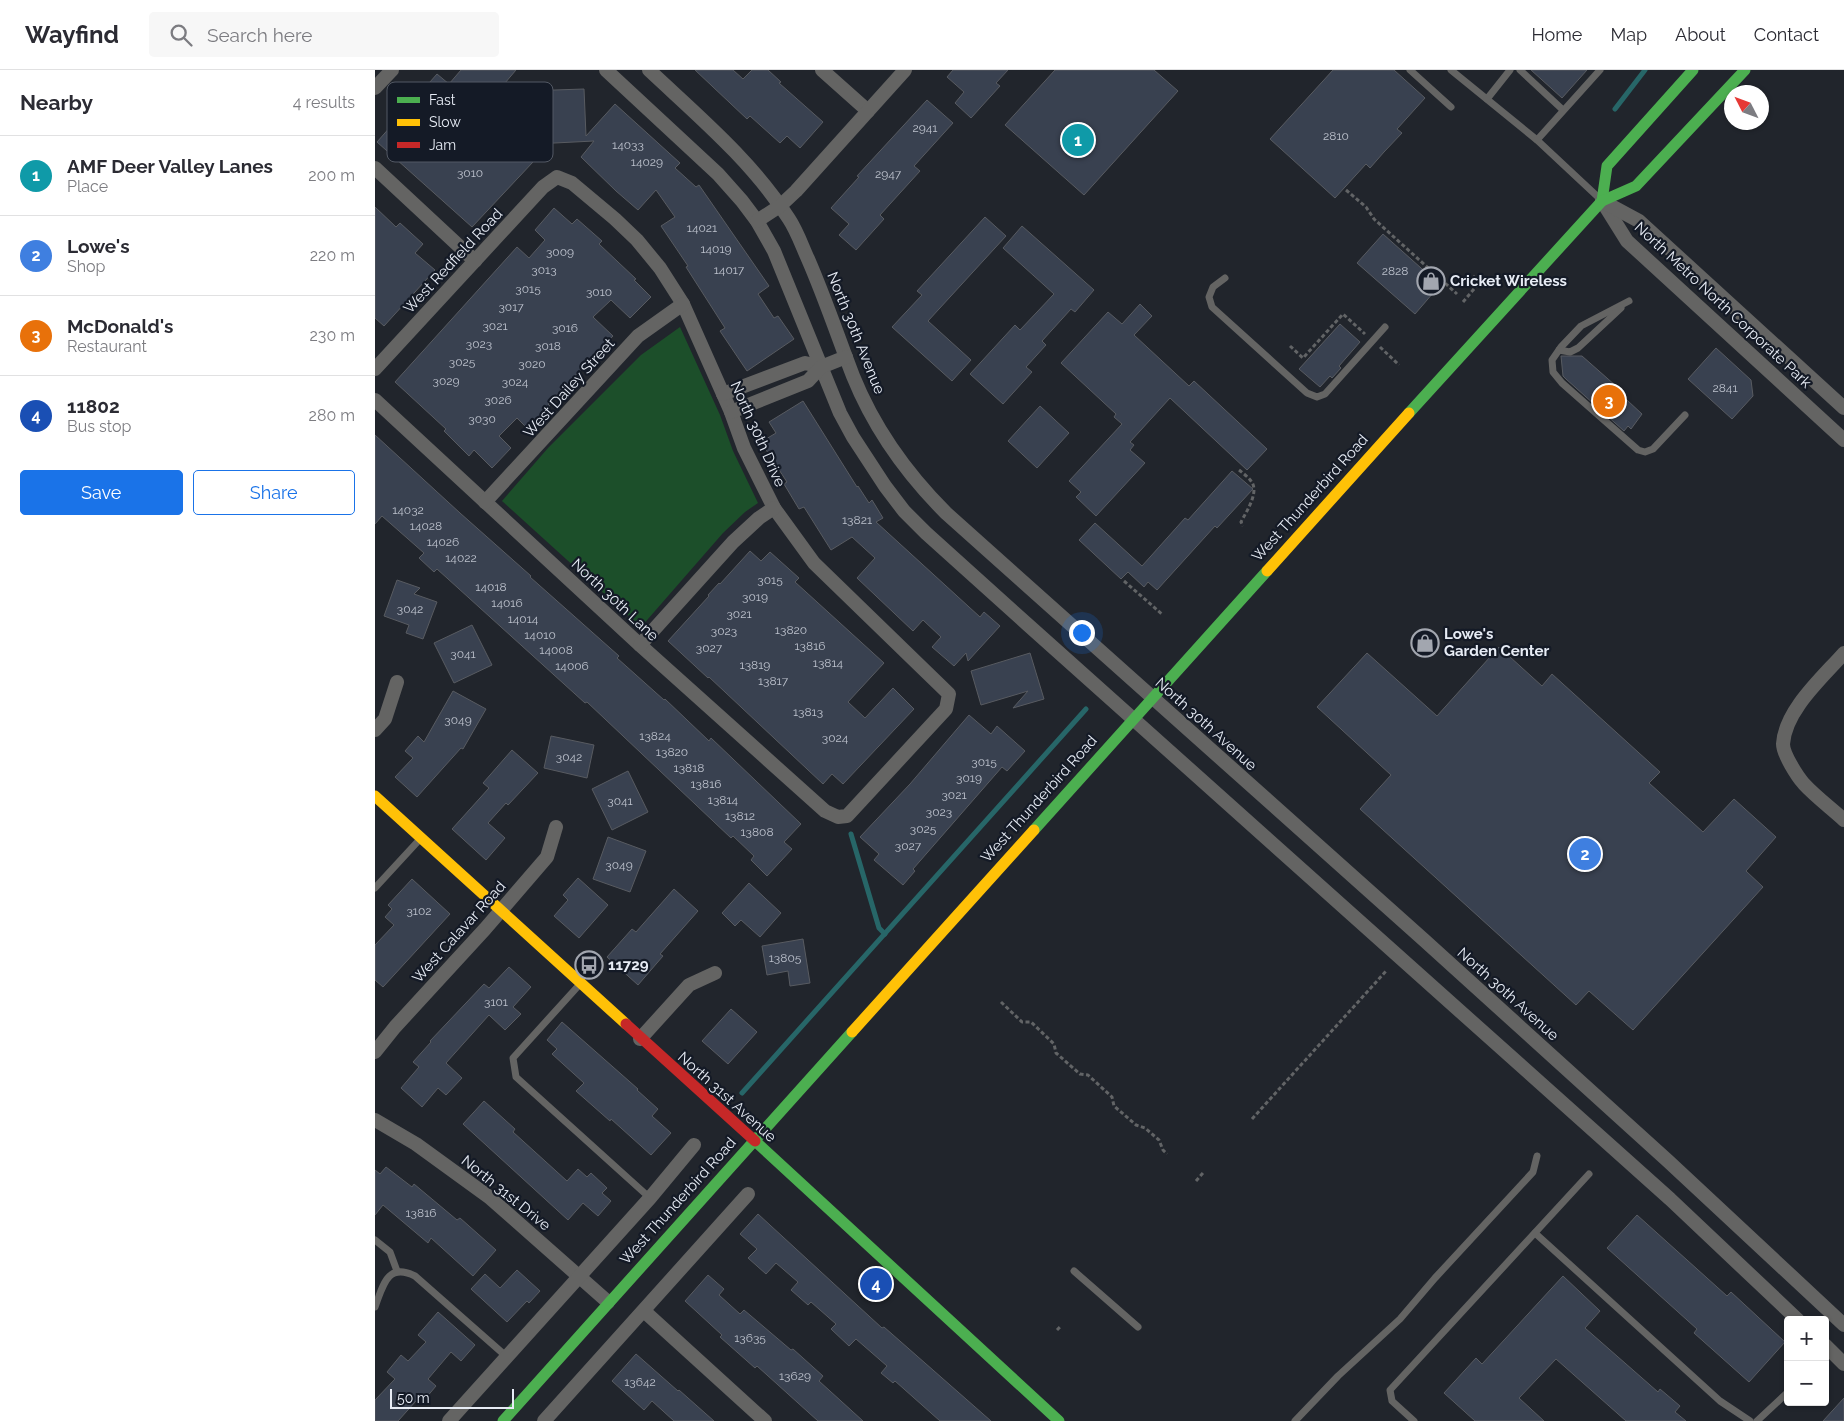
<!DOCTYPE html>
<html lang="en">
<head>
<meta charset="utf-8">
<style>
	body { margin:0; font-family:Raleway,sans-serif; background:#f7f7f7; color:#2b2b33 }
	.controls { position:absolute; right:15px; bottom:15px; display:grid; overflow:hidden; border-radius:5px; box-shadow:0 1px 4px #0004 }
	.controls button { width:45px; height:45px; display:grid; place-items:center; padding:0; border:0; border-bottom:1px solid #e1e1e2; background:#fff; color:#2b2b33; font:25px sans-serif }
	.compass { position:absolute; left:1349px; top:15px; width:45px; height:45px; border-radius:50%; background:#fff; box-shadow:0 1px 4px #0004; rotate:312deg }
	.scale { position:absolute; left:15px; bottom:12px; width:124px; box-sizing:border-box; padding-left:5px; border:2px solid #e7ecf5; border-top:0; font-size:14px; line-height:18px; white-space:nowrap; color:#e7ecf5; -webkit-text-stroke:4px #141a26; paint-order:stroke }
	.you { position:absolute; left:706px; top:562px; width:18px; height:18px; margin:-12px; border:4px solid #fff; border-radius:50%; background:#1a73e8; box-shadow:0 0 0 8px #1a73e833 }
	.badge { display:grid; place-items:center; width:32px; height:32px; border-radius:50%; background:#1a73e8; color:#fff; font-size:16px; font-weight:700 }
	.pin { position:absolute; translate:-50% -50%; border:2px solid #fff; box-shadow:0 1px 5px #0006 }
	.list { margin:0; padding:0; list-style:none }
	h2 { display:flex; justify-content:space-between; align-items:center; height:65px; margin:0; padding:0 20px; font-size:21px }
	h2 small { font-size:16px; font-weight:400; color:#7c7c81 }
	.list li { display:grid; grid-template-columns:32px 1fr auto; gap:15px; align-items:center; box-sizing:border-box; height:80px; padding:0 20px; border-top:1px solid #e1e1e2 }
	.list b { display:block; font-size:19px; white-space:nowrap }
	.list p { margin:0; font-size:16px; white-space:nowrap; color:#7c7c81 }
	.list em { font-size:16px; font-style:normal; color:#7c7c81 }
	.actions { display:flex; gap:10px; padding:15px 20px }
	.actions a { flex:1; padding:11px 0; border:1px solid #1a73e8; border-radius:5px; text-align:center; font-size:18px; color:#1a73e8 }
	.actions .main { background:#1a73e8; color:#fff }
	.icon { flex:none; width:28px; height:28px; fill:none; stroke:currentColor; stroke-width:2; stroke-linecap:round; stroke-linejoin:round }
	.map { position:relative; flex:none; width:1469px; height:1351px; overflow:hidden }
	header { display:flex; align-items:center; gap:30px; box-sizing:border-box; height:70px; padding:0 25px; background:#fff; border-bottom:1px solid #e1e1e2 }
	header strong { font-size:24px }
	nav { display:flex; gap:28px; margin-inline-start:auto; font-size:18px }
	.search { width:350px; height:45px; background:#f7f7f7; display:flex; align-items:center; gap:12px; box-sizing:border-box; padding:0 18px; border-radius:5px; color:#7c7c81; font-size:19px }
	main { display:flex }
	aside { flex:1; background:#fff }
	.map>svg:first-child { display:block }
	.green { fill:#1c4f2a }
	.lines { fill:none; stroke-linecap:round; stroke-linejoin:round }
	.stream { stroke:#276668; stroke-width:5 }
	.building { fill:#394150; stroke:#585b61 }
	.path { stroke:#626466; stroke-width:3; stroke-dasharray:4 2.5; stroke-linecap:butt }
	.lane { stroke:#646463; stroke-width:7 }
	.street { stroke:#646463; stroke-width:14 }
	.fast { stroke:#4caf50; stroke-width:11 }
	.slow { stroke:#ffc107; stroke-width:11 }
	.jam { stroke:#c62828; stroke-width:11 }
	.labels { text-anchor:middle; stroke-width:4.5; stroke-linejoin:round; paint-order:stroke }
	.number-label { font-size:12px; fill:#bcc1cc }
	.street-label { font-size:15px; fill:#e7ecf5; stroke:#141a26 }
	.poi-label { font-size:15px; font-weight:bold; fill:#e7ecf5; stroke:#141a26; text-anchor:start }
	.key { fill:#141a26; stroke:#535964; stroke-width:1 }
	.key-label { font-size:14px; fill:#e7ecf5 }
</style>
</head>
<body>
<header>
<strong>Wayfind</strong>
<div class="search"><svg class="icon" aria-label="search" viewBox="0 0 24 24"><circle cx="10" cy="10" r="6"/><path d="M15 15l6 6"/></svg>Search here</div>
<nav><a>Home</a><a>Map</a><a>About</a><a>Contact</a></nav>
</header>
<main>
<aside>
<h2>Nearby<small>4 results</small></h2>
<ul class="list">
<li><span class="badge" style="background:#0f9aa8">1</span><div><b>AMF Deer Valley Lanes</b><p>Place</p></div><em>200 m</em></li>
<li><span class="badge" style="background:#3f7fe0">2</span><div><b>Lowe's</b><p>Shop</p></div><em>220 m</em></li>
<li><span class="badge" style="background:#e8710a">3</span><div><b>McDonald's</b><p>Restaurant</p></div><em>230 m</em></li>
<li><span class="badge" style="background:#1a4fb4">4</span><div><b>11802</b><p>Bus stop</p></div><em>280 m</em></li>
</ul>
<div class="actions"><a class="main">Save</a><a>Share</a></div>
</aside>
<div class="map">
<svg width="1469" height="1351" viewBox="0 0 1469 1351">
	<rect width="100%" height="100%" fill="#21252c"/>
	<polygon class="green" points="305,257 345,345 358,381 383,433 370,442 348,463 266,557 127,431 173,378 266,285"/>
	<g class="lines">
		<g class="stream">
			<polyline points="1240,39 1270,0"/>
			<polyline points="476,764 504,858 510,864"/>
			<polyline points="367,1023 711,639"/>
		</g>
	</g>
	<g class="building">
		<polygon points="86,0 141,0 113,33 152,69 150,21 209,19 211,66 240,34 305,93 300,98 321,117 324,115 394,216 383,224 399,248 403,246 419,269 372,301 345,261 350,258 311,197 313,196 286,156 300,147 281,120 263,140 241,121 206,87 219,71 140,75 158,92 97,157 2,72 62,4 74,14"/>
		<polygon points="320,0 358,0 368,9 377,0 393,0 406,12 404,13 448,52 425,78 412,66 405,73 375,46 372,49"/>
		<polygon points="578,0 633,0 621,13 625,16 596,48 580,33 589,22 572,7"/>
		<polygon points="680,0 779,0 803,21 709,125 630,55"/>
		<polygon points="958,0 1019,0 1050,28 1022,59 1027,63 1009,82 995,98 991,94 960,128 895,69"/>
		<polygon points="1156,0 1212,0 1187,28"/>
		<polygon points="552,30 578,53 539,96 545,101 505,145 509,149 481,180 464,165 474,154 456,138 484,107 482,106"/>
		<polygon points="0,137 21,157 25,153 48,174 40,183 60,200 9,256 0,248"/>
		<polygon points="179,138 197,154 202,149 227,171 224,174 261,209 259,210 276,227 255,248 236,230 218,247 238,266 173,334 175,336 153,359 142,348 124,366 136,378 117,398 99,380 94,386 69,361 71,359 20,312 142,177 154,188 170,170 160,160"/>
		<polygon points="610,147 631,166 553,251 596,290 577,311 517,257 547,225 542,221"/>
		<polygon points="647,156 719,220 700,242 696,239 667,271 671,275 651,297 657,302 628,334 595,304 640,255 645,260 679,224 628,178"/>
		<polygon points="1008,164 1065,215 1040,244 982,193"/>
		<polygon points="765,234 777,246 759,265 814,316 819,311 892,379 872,400 795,328 755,372 759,375 755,380 770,393 721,446 701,427 706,422 694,411 747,354 739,347 741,344 686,293 733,242 747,254"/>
		<polygon points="965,254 985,272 964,296 966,298 957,308 955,306 945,317 924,299"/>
		<polygon points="1341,278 1376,310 1378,326 1357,349 1313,309"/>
		<polygon points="1186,286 1207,286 1241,316 1239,318 1267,344 1256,359 1253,356 1249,361 1191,309 1188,306"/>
		<polygon points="428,331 482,417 483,416 494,433 497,430 508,448 501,452 605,547 609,542 625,556 593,591 591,583 579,596 557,577 566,567 548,550 538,561 482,508 500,488 477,467 456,480 429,437 424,439 409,414 412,412 386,372 401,363 394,352"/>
		<polygon points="665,336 694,363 662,398 633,371"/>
		<polygon points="0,365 85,443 156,506 155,507 244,586 242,588 289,630 290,629 334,671 336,668 426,754 409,772 417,779 392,806 376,790 379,786 358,766 356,768 212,632 210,633 62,499 59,502 44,488 49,483 7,446 0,454"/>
		<polygon points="857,401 878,419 842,458 840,456 782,520 773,512 769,517 753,502 746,509 704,470 720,453 767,496 810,448 813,450"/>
		<polygon points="375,481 386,491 395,482 424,508 420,512 509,593 473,632 490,648 518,618 539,639 468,714 457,704 448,714 334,607 333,608 293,571 334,526 333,525 344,513 345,514"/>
		<polygon points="22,510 45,518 39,524 62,532 48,569 31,563 34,555 9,546"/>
		<polygon points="97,555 117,595 79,613 59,573"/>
		<polygon points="1124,577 1167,616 1177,604 1285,702 1274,713 1328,762 1359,729 1401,767 1371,801 1388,817 1258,960 1214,921 1201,935 985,739 1016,705 942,637 992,583 1062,646"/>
		<polygon points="655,583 669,629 638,638 653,621 606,635 596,601"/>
		<polygon points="78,621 111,639 88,679 86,678 42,727 20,707 38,688 30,681 43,666 49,672"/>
		<polygon points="594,645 616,664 622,656 650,681 632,701 627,697 538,799 540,801 528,815 499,790 504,784 485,767 535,714"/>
		<polygon points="176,666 219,675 212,708 169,698"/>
		<polygon points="137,680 163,703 133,735 131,733 113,753 130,768 111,790 77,759 114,718 108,713"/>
		<polygon points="253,701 273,742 237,760 217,719"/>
		<polygon points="233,767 271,781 255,822 218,809"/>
		<polygon points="203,808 233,835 204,868 179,846 193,830 188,825"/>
		<polygon points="37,809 75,844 8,917 0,910 0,875 19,855 10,847 17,839 13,835"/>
		<polygon points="374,813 406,843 385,867 366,850 360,856 347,843"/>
		<polygon points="299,819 323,841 285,884 288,886 263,915 232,887 257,859 261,862"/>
		<polygon points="428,869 435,913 415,916 413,901 392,905 387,876"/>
		<polygon points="134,897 156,917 138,937 146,944 130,960 114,945 71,993 87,1008 71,1025 63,1018 47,1037 26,1018 44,997 38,992 56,972 55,971 109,914 114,918"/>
		<polygon points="356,939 382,962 353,994 327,971"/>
		<polygon points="187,952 263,1019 262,1020 283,1039 277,1046 296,1063 276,1085 236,1049 235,1051 201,1021 209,1013 177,984 182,979 172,970"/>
		<polygon points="109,1031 140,1059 138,1062 192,1111 203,1099 212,1107 216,1103 232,1118 227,1123 236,1131 223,1146 208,1133 193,1150 88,1054"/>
		<polygon points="11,1097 37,1117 39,1114 82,1150 85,1148 121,1180 98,1206 56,1168 53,1173 8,1135 0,1145 0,1100 5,1104"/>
		<polygon points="383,1144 507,1258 509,1257 616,1351 565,1351 520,1311 518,1313 506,1303 512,1296 481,1269 474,1276 456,1259 461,1254 436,1232 433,1235 416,1220 423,1212 401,1193 391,1204 373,1188 382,1179 365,1164"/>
		<polygon points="1262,1145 1352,1226 1356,1222 1410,1272 1374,1312 1319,1263 1322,1259 1232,1178"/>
		<polygon points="142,1200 165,1221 154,1233 152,1231 132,1252 96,1219 110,1204 125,1218"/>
		<polygon points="333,1205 349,1219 344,1225 365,1244 369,1240 416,1280 418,1279 448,1306 444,1311 488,1351 443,1351 382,1296 380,1298 345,1267 347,1265 310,1231"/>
		<polygon points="1188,1206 1225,1241 1210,1258 1283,1322 1285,1319 1305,1336 1300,1342 1311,1351 1251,1351 1181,1289 1144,1328 1169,1351 1100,1351 1069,1323 1101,1288 1107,1294"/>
		<polygon points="63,1242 100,1275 86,1291 76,1282 53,1309 61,1316 45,1335 41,1331 23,1351 0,1351 0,1330 20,1309 12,1302 26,1285 33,1291 51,1272 43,1265"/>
		<polygon points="261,1284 303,1321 304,1320 339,1351 299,1351 277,1331 269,1340 237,1311"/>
		<polygon points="1469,1328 1469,1351 1448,1351"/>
	</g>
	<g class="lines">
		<g class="path">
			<polyline points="971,120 991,137 999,149 1082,224"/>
			<polyline points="1088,232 1105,212 1098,206"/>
			<polyline points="915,276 928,288 968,244 990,264"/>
			<polyline points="1005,277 1024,295"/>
			<path d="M864,400C868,403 873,407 876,411C885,422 871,442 866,452L868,456"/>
			<polyline points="749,511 788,545"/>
			<polyline points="626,932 647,952 656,952 679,974 681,983 705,1004 713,1005 737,1027 739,1036 761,1055 770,1058 784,1070 788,1080 792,1084"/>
			<polyline points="877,1049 1012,900"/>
			<polyline points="821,1111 828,1103"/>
			<polyline points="682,1260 686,1256"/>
		</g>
		<g class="lane">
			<polyline points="1035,0 1076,37"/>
			<polyline points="1076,0 1162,70 1223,127"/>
			<polyline points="1145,0 1188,40"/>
			<polyline points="1112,29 1135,0"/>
			<polyline points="1162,70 1225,0"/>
			<polyline points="850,208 838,217 834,227 837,237 932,323 942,327 950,324 1010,257"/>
			<polyline points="1254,231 1206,256 1186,277 1177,290 1178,302 1187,313 1263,380 1270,382 1278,379 1310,345"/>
			<polyline points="1184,280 1195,282 1203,278 1246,238"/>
			<polyline points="0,818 46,768"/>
			<polyline points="205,914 138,988 141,1007 275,1128"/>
			<polyline points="1160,1163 1345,1331 1375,1351"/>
			<polyline points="0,1170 15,1182 22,1201"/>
			<polyline points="699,1201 763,1257"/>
			<path d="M0,1237C8,1216 12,1192 40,1206L132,1287"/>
			<polyline points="920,1351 963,1306 1025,1249 1060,1208 1158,1102 1162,1086"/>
			<polyline points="1039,1351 1017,1331 1015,1320 1214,1104"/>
			<polyline points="1382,1351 1413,1322"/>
		</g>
		<g class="street">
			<polyline points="231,0 343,104 367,131 382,151 399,181 465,343 478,367 510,416 529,441 551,463 652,554 1295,1129 1423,1250"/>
			<path d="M274,0C323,46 377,91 414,149C422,161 427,176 433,189C450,228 463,267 478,306C499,358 532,404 571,443L1049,870L1293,1091L1469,1255"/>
			<polyline points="447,0 493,41"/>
			<polyline points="0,18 17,0"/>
			<polyline points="0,98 100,191"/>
			<polyline points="1227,131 1252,171 1469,370"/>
			<polyline points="1227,131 1264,151 1469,338"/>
			<polyline points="382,151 405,136 421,121 530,0"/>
			<polyline points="0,299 168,117 182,107 197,113 240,149 262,170 285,198 308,234 356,342 369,378 399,438 439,493 574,624 571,639 472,746 463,747 450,741 265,575 0,330"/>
			<polyline points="348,324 430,293 446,297"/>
			<polyline points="356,342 433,311 446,297 471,287"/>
			<polyline points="110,432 263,266 308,234"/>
			<polyline points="265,575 358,472 384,448 399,438"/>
			<path d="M1469,583C1448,607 1410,640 1408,674C1408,684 1422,706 1429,714C1441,727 1456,738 1469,750"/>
			<polyline points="0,660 10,649 22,612"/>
			<polyline points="265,969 314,915 340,903"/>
			<polyline points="0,982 20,957 110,859 172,787 181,757"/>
			<polyline points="0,1050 41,1074 114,1127 233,1232"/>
			<polyline points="269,1241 390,1351"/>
			<polyline points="1450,1275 1469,1294"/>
			<polyline points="74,1351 275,1128 319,1075"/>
			<polyline points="169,1351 373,1124"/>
		</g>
		<g class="fast">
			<polyline points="1227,131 1232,96 1318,0"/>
			<polyline points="1034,343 1227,131 1261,116 1370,0"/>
			<polyline points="659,760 892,501"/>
			<polyline points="380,1071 684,1351"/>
			<polyline points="128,1351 477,962"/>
		</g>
		<g class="slow">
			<polyline points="892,501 1034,343"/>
			<polyline points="0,726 251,954"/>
			<polyline points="477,962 659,760"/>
		</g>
		<polyline class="jam" points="251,954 380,1071"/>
	</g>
	<defs>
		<g id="shop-ring" transform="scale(1.4375)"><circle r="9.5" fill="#141a26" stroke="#a2a6af" stroke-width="1.5"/><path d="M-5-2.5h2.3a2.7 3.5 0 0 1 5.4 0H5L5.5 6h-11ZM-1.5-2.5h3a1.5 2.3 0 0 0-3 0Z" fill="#a2a6af"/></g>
		<g id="bus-ring" transform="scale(1.4375)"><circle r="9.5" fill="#141a26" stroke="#a2a6af" stroke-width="1.5"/><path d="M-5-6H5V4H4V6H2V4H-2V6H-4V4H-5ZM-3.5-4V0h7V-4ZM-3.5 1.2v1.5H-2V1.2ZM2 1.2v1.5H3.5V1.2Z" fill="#a2a6af"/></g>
	</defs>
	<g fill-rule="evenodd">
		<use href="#shop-ring" x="1056" y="211"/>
		<use href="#shop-ring" x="1050" y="573"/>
		<use href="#bus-ring" x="214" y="895"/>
	</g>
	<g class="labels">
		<g class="number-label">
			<text x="550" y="62">2941</text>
			<text x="961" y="70">2810</text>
			<text x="253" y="79">14033</text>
			<text x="272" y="96">14029</text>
			<text x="95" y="107">3010</text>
			<text x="513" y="108">2947</text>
			<text x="327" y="162">14021</text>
			<text x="341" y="183">14019</text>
			<text x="185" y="186">3009</text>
			<text x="169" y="204">3013</text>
			<text x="354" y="204">14017</text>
			<text x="1020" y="205">2828</text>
			<text x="153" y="223">3015</text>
			<text x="224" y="226">3010</text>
			<text x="136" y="241">3017</text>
			<text x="120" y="260">3021</text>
			<text x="190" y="262">3016</text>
			<text x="104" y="278">3023</text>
			<text x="173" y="280">3018</text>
			<text x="87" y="296">3025</text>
			<text x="157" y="298">3020</text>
			<text x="71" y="315">3029</text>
			<text x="140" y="316">3024</text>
			<text x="1350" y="322">2841</text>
			<text x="123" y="334">3026</text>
			<text x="107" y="353">3030</text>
			<text x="33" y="444">14032</text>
			<text x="482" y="454">13821</text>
			<text x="51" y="460">14028</text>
			<text x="68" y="476">14026</text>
			<text x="86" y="492">14022</text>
			<text x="395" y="514">3015</text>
			<text x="116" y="521">14018</text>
			<text x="380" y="531">3019</text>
			<text x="132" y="537">14016</text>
			<text x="35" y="543">3042</text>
			<text x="364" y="548">3021</text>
			<text x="148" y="553">14014</text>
			<text x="416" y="564">13820</text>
			<text x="349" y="565">3023</text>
			<text x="165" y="569">14010</text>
			<text x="435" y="580">13816</text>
			<text x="334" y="582">3027</text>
			<text x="181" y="584">14008</text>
			<text x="88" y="588">3041</text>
			<text x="453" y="597">13814</text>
			<text x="380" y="599">13819</text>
			<text x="197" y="600">14006</text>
			<text x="398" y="615">13817</text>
			<text x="433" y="646">13813</text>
			<text x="83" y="654">3049</text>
			<text x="280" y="670">13824</text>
			<text x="460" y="672">3024</text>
			<text x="297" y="686">13820</text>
			<text x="194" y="691">3042</text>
			<text x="609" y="696">3015</text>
			<text x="314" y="702">13818</text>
			<text x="594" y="712">3019</text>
			<text x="331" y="718">13816</text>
			<text x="579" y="729">3021</text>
			<text x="348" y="734">13814</text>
			<text x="245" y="735">3041</text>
			<text x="564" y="746">3023</text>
			<text x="365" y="750">13812</text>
			<text x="548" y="763">3025</text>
			<text x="382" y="766">13808</text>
			<text x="533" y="780">3027</text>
			<text x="244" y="799">3049</text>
			<text x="44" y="845">3102</text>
			<text x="410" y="892">13805</text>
			<text x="121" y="936">3101</text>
			<text x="46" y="1147">13816</text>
			<text x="375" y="1272">13635</text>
			<text x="420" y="1310">13629</text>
			<text x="265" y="1316">13642</text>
		</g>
		<g class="street-label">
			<text transform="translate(78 191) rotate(-47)" y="5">West Redfield Road</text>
			<text transform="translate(1348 235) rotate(43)" y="5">North Metro North Corporate Park</text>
			<text transform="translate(481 263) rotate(68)" y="5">North 30th Avenue</text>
			<text transform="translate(194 318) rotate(-48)" y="5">West Dailey Street</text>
			<text transform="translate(383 364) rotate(66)" y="5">North 30th Drive</text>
			<text transform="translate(935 428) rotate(-48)" y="5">West Thunderbird Road</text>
			<text transform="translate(240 530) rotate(43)" y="5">North 30th Lane</text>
			<text transform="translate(831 654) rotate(42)" y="5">North 30th Avenue</text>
			<text transform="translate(664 729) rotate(-48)" y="5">West Thunderbird Road</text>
			<text transform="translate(84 862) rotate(-48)" y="5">West Calavar Road</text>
			<text transform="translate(1133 924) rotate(42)" y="5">North 30th Avenue</text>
			<text transform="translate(352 1027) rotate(42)" y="5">North 31st Avenue</text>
			<text transform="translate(131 1123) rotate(39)" y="5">North 31st Drive</text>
			<text transform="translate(303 1131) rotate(-48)" y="5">West Thunderbird Road</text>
		</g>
		<g class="poi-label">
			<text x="1075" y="216">Cricket Wireless</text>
			<text x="1069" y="569">Lowe's<tspan x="1069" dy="17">Garden Center</tspan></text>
			<text x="233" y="900">11729</text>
		</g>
	</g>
	<rect x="12" y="12" width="166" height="80" rx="8" class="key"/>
	<rect x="22" y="27" width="23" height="6" fill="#4caf50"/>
	<rect x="22" y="49" width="23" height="7" fill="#ffc107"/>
	<rect x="22" y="72" width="23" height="6" fill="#c62828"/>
	<g class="key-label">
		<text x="54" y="35">Fast</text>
		<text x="54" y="57">Slow</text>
		<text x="54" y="80">Jam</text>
	</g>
</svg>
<div class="controls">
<button>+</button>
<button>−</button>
</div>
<svg class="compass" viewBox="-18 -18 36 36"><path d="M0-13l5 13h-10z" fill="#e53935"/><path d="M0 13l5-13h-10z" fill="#7c7c81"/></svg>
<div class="scale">50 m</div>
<div class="you"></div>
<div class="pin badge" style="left:703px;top:70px;background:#0f9aa8">1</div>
<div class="pin badge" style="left:1210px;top:784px;background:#3f7fe0">2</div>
<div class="pin badge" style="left:1234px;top:331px;background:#e8710a">3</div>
<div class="pin badge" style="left:501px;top:1214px;background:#1a4fb4">4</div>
</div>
</main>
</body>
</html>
